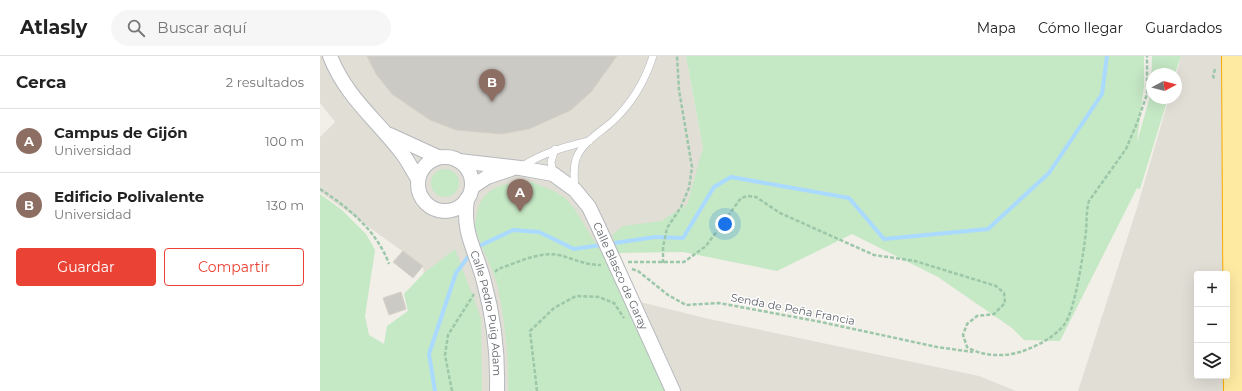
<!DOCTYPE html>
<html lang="es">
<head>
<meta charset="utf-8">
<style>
	body { margin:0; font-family:Montserrat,sans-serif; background:#f6f6f6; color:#222 }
	.controls { position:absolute; right:12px; bottom:12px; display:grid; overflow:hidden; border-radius:4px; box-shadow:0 4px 16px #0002 }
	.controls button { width:36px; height:36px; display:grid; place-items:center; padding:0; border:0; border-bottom:1px solid #e0e0e0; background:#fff; color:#222; font:20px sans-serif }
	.compass { position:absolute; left:826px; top:12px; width:36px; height:36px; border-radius:50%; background:#fff; box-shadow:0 4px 16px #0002; rotate:83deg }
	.you { position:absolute; left:405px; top:168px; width:14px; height:14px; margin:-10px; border:3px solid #fff; border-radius:50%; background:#1a73e8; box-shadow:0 0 0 6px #1a73e833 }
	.badge { display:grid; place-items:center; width:26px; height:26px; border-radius:50%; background:#ea4335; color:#fff; font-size:13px; font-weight:700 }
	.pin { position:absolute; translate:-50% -33px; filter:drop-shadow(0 1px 2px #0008) }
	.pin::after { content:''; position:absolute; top:21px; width:14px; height:12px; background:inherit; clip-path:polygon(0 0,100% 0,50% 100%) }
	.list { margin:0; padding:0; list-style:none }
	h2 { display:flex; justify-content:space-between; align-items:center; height:52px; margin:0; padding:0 16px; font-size:17px }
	h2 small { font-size:13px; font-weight:400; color:#767676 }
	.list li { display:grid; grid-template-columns:26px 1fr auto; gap:12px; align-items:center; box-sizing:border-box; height:64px; padding:0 16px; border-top:1px solid #e0e0e0 }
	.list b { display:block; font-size:15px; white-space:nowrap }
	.list p { margin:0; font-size:13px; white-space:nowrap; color:#767676 }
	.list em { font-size:13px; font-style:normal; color:#767676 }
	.actions { display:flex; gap:8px; padding:12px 16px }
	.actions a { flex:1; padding:9px 0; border:1px solid #ea4335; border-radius:4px; text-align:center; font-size:14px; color:#ea4335 }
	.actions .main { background:#ea4335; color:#fff }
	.icon { flex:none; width:22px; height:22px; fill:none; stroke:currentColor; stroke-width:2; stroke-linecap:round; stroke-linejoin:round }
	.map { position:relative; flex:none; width:922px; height:335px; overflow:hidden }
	header { display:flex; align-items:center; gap:24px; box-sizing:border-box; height:56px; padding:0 20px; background:#fff; border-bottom:1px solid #e0e0e0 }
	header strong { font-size:19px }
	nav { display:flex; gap:22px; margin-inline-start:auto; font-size:14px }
	.search { width:280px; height:36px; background:#f6f6f6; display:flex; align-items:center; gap:10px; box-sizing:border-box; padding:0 14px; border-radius:22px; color:#767676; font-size:15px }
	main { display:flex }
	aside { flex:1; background:#fff }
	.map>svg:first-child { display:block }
	.education { fill:#e1ded6; fill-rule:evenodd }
	.green { fill:#c5e8c5 }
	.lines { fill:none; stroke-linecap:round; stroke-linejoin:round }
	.stream { stroke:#aadaff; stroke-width:4 }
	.building { fill:#cccac5; stroke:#d6d1c6 }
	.service-casing { stroke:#b5b8bc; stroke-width:8 }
	.minor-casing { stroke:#b5b8bc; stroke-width:16 }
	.trunk-casing { stroke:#f9ab00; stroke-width:24 }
	.path { stroke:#9cc7a9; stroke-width:2.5; stroke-dasharray:4 2; stroke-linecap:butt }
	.service { stroke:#fff; stroke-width:7 }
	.minor { stroke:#fff; stroke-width:14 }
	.trunk { stroke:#feeaa1; stroke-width:22 }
	.labels { text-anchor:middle; stroke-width:3; stroke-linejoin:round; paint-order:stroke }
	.street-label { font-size:11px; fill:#5f6368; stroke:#fff }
</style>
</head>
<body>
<header>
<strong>Atlasly</strong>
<div class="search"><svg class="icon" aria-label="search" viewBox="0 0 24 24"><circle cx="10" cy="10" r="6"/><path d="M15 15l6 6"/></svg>Buscar aquí</div>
<nav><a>Mapa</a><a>Cómo llegar</a><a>Guardados</a></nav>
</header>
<main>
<aside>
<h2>Cerca<small>2 resultados</small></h2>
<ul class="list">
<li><span class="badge" style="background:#8d6e63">A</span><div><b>Campus de Gijón</b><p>Universidad</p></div><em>100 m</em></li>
<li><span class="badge" style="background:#8d6e63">B</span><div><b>Edificio Polivalente</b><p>Universidad</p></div><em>130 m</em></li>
</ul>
<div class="actions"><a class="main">Guardar</a><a>Compartir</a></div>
</aside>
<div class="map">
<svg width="922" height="335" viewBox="0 0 922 335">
	<rect width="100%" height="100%" fill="#f1efe8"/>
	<g class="education">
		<polygon points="0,0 366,0 383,92 369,175 294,184 320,246 389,263 659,320 696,335 63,335 108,281 103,210 0,136 0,81 15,66 0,47"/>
		<path d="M861,0H913L915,335H758L817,152L849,42H856V20ZM877,218H907V320H877Z"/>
	</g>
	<g class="green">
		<polygon points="366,0 824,0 824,29 817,86 831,37 832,0 861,0 855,18 832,18 832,42 848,42 820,133 817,132 740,285 704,284 692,272 618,221 532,178 457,215 363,196 298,197 292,179 303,170 341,165 367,149 383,92"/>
		<circle cx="125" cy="127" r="14"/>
		<path d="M212,126L236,136L245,142L254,152L289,209L345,335H188C189,300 185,266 178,232C173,211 162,195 156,175C154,170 156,162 157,157C162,129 189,126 212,126Z"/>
		<polygon points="0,138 22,154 46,178 55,194 45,260 49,279 64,288 67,270 88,255 84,238 104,217 135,193 161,262 162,335 0,335"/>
	</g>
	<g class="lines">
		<g class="stream">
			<polyline points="155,192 193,174 219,176 254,193 335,181 363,182 394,131 411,121 529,142 564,183 668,173 729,117 782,38 787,0"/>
			<polyline points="115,335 109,298 136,217 151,197"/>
		</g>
	</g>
	<g class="building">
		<polygon points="47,0 297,0 271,36 251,54 209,73 182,78 136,74 110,64 72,38 56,18"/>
		<polygon points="83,195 103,210 93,222 73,206"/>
		<polygon points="81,236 86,253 69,259 63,242"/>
	</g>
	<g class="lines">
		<g class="service-casing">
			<g id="service">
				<path d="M201,111C222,97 244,91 269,85"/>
				<polyline points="233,118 231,106 235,93"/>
				<path d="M255,134C254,123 253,113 256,103C262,86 281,76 293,65C312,47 325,25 333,0"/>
			</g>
		</g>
		<g class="minor-casing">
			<g id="minor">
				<path d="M10,0C26,41 56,63 82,97C88,105 93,115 98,123"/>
				<polyline points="70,79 118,101"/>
				<circle cx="125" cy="128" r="27"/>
				<path id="s1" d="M139,105L200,112L233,118L255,134L269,151L278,170L353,335"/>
				<polyline points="152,131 167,121 191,113"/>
				<path id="s2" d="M147,143C142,179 156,193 164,226C174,262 178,298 177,335"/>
			</g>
		</g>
		<g class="trunk-casing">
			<polyline id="trunk" points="913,0 915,335"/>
		</g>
		<g class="path">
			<polyline points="895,13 893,20 895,24"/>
			<path d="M0,133C29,152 57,175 69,208"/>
			<path d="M308,206H364L386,190L421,142L428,140L436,141L460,157L554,199L595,205L676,230L684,237L685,247L674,258L657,260L647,268L643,279L647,291C663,301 687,301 703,295C719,289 733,282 744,269C755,256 764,194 766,175C767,164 766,155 769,145L806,93L817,67L827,38V0"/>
			<polyline points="343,207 343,191 347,172 361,151 369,132 372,111 359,34 357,0"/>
			<polyline points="312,213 318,215 348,239 366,249 399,247 501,266 617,291 653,296"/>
			<path d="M175,216L178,213C196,207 220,195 239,199C254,203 265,209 281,209"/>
			<polyline points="132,335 125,299 128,279 154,238"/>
			<polyline points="217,335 210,275 234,252 256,240 279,241 294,247 304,262"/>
		</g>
		<use href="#service" class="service"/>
		<use href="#minor" class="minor"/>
		<use href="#trunk" class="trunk"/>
	</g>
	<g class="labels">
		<g class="street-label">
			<text dy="4" stroke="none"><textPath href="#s1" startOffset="220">Calle Blasco de Garay</textPath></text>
			<text transform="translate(473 253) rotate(11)" y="4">Senda de Peña Francia</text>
			<text dy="4" stroke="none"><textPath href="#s2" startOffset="117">Calle Pedro Puig Adam</textPath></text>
		</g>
	</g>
</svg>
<div class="controls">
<button>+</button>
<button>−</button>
<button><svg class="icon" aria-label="layers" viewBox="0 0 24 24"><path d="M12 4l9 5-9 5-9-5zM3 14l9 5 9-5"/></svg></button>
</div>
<svg class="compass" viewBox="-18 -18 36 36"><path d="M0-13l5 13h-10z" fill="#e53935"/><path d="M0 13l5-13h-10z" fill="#767676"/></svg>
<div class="you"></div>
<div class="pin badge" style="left:200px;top:156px;background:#8d6e63">A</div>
<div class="pin badge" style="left:172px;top:46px;background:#8d6e63">B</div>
</div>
</main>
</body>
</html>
